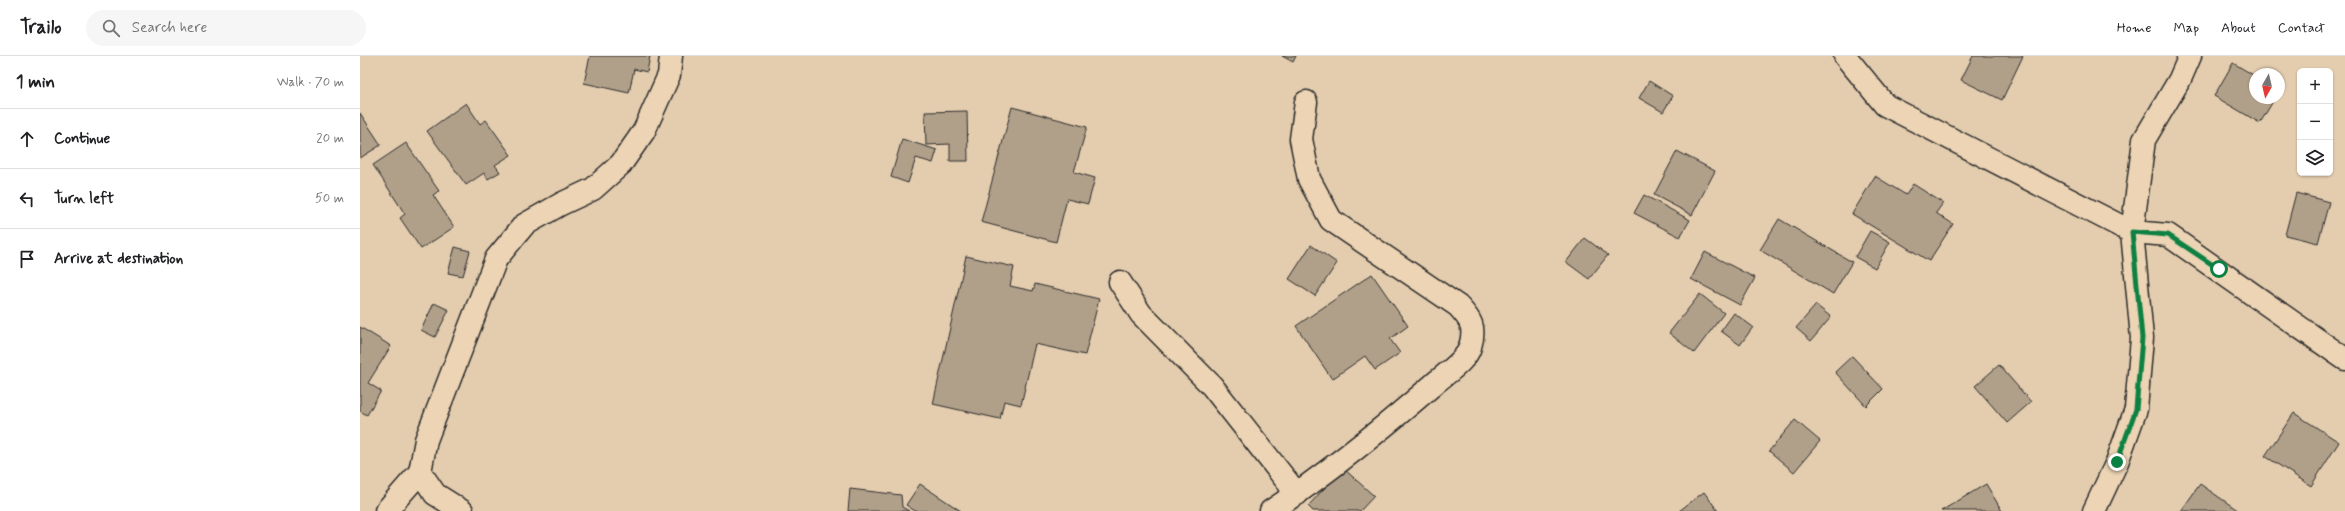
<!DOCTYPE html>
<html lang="en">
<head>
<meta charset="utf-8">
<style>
	body { margin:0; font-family:Mynerve,sans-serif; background:#f6f6f6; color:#202124 }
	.controls { position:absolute; right:12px; top:12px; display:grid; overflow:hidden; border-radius:6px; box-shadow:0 1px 3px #0004 }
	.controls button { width:36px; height:36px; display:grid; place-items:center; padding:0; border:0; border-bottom:1px solid #e0e0e0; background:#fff; color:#202124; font:20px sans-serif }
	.compass { position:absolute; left:1889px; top:12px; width:36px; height:36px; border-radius:50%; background:#fff; box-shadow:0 1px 3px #0004; rotate:188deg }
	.stop { position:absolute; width:12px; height:12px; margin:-9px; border:3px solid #0b8043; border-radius:50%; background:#fff }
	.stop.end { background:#0b8043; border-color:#fff; box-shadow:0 1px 4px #0008 }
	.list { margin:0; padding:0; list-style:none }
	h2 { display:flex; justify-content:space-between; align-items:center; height:52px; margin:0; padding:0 16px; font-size:17px }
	h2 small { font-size:13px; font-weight:400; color:#757577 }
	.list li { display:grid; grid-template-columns:26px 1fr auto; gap:12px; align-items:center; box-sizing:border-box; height:60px; padding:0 16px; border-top:1px solid #e0e0e0 }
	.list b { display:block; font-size:15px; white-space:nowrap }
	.list em { font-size:13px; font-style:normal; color:#757577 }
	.icon { flex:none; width:22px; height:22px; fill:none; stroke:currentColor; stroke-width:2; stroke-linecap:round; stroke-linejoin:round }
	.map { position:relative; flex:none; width:1985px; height:455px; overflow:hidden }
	header { display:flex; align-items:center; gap:24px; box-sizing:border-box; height:56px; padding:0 20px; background:#fff; border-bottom:1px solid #e0e0e0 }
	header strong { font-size:19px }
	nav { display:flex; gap:22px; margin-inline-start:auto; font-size:14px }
	.search { width:280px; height:36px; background:#f6f6f6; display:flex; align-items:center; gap:10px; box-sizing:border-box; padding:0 14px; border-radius:22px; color:#757577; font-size:15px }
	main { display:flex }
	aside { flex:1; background:#fff }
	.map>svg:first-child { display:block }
	.building { fill:#b0a08a; stroke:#2b2b2b }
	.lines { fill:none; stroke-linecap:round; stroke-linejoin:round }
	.minor-casing { stroke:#2b2b2b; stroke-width:25 }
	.minor { stroke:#ecd4b4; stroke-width:22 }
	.route { stroke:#0b8043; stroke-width:5 }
</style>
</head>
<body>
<header>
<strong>Trailo</strong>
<div class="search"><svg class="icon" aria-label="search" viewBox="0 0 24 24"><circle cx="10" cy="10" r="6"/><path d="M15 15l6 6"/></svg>Search here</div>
<nav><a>Home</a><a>Map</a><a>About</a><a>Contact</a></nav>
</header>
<main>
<aside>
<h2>1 min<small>Walk · 70 m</small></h2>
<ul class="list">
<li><svg class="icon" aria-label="ahead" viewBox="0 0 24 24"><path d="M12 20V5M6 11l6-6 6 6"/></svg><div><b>Continue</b></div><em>20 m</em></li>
<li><svg class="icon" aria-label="left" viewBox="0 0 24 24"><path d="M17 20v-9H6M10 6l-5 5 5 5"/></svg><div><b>Turn left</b></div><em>50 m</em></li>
<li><svg class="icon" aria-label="arrive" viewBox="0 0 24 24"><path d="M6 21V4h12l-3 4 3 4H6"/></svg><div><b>Arrive at destination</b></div></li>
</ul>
</aside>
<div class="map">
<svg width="1985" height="455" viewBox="0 0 1985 455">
	<rect width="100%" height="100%" fill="#e4cdaf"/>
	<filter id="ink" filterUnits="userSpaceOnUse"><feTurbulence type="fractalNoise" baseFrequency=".025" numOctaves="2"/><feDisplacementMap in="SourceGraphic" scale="8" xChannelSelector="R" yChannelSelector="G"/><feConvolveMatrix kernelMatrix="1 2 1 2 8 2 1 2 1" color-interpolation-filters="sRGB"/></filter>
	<g filter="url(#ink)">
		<g class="building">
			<polygon points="230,0 290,0 287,16 274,13 269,37 224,27"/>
			<polygon points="922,0 936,0 933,6"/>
			<polygon points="1613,0 1663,0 1642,44 1601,24"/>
			<polygon points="1873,7 1895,20 1895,42 1915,42 1900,67 1854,40"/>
			<polygon points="1289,25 1313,40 1303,56 1279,42"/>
			<polygon points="106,47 120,68 126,64 151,99 135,109 140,116 128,123 124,117 106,129 67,75"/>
			<polygon points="652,51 727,71 714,116 735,122 728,148 707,143 696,186 621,166"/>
			<polygon points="607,55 608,105 590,105 590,88 566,89 565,56"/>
			<polygon points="0,57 21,89 0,102"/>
			<polygon points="542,83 577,94 573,107 556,102 548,127 531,121"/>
			<polygon points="46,87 79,135 73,139 94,171 61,193 40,162 45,158 13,109"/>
			<polygon points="1317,95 1355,115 1332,159 1294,139"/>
			<polygon points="1515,120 1546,139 1553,128 1583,147 1576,157 1593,168 1569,205 1492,158"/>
			<polygon points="1936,137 1969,146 1958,187 1925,179"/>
			<polygon points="1284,139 1330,164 1320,181 1274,157"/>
			<polygon points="1419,163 1492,206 1473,238 1400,194"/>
			<polygon points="1510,175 1530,186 1515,212 1495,201"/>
			<polygon points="1225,182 1248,199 1229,223 1206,206"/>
			<polygon points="951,189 977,207 955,240 929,223"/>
			<polygon points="95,191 110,195 103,220 88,217"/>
			<polygon points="1345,196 1395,222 1380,249 1331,223"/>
			<polygon points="606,200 654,211 650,230 673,235 675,228 739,243 725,299 675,288 661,349 644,345 640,363 573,348"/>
			<polygon points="1012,218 1048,270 1030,283 1040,297 1015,314 1005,300 972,323 936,270"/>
			<polygon points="1340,238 1364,257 1334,297 1309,277"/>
			<polygon points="74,247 89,254 75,281 61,274"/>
			<polygon points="1456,249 1471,261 1451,285 1436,272"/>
			<polygon points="1374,257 1393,271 1380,289 1361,275"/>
			<polygon points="0,271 31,290 8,327 21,335 7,359 0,355"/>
			<polygon points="1492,300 1523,333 1506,350 1475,316"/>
			<polygon points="1639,309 1671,346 1647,367 1615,330"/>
			<polygon points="1934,357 1979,386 1951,430 1905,400"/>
			<polygon points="1435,364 1460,385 1434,416 1409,395"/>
			<polygon points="983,412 1014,440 1000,455 953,455 948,450"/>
			<polygon points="560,428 601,455 555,455 546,449"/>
			<polygon points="1626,428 1642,455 1581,455"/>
			<polygon points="1840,428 1879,455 1821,455"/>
			<polygon points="490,433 541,439 542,451 549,455 488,455"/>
			<polygon points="1344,436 1358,455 1319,455"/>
		</g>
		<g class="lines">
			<g class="minor-casing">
				<g id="minor">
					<polyline points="1485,0 1525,49 1772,176 1808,179 1985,303"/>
					<polyline points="760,226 781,258 852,330 937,438"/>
					<polyline points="26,455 60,416"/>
					<polyline points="102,455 75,438 60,416 66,384 136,203 164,169 201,148 233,133 261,108 284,75 309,19 311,0"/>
					<path d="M911,455C968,417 1022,373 1074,328C1085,318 1106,305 1110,291C1116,271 1111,264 1098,250L971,164L949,123L941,83L946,46"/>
					<polyline points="1734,455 1757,406 1776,353 1782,282 1772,176 1784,84 1820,23 1830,0"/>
				</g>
			</g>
			<use href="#minor" class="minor"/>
		</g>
	</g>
	<g class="lines" filter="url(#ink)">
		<polyline class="route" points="1757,406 1776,353 1782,282 1772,176 1808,179 1859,213"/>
	</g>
</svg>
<div class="controls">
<button>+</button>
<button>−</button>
<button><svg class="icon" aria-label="layers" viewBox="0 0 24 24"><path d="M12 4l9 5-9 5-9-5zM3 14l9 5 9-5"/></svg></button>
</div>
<svg class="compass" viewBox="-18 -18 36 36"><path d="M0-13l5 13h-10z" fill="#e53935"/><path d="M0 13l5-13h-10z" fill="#757577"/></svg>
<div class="stop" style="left:1859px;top:213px"></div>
<div class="stop end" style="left:1757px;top:406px"></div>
</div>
</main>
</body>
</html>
